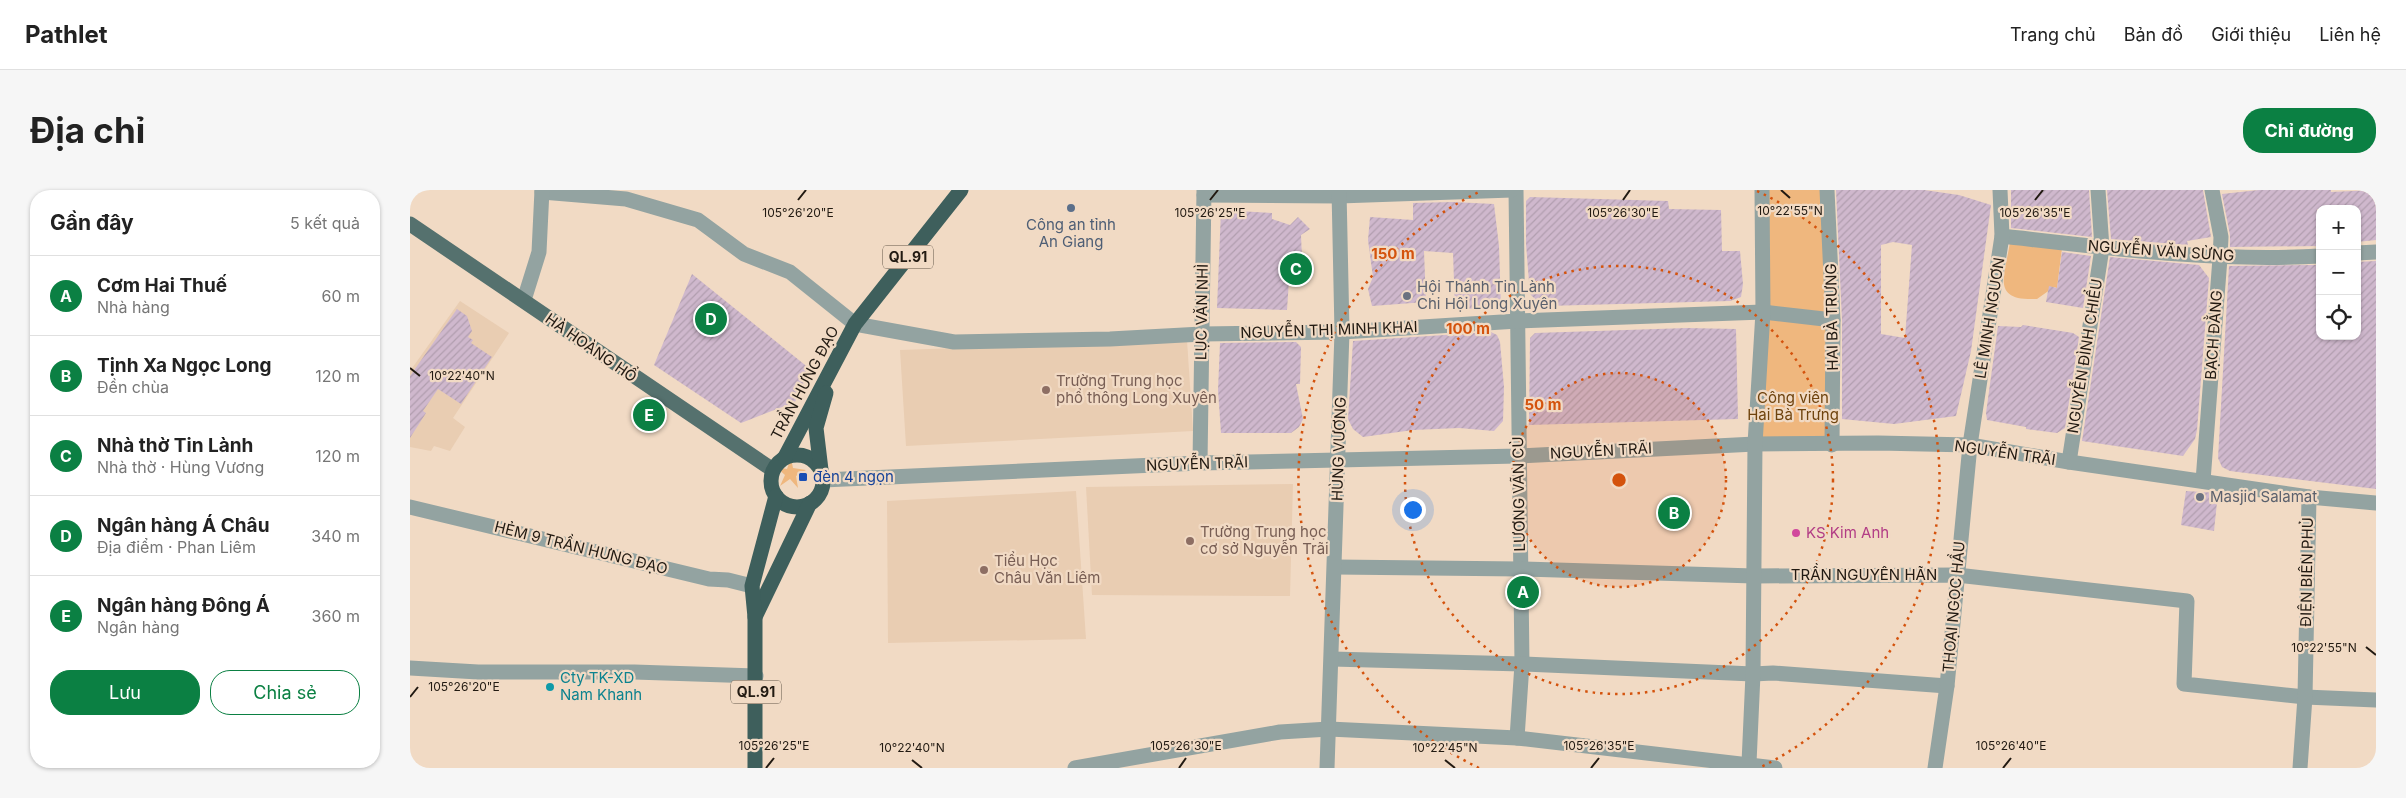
<!DOCTYPE html>
<html lang="vi">
<head>
<meta charset="utf-8">
<style>
	body { margin:0; font-family:Inter,sans-serif; background:#f6f6f6; color:#222 }
	.controls { position:absolute; right:15px; top:15px; display:grid; overflow:hidden; border-radius:10px; box-shadow:0 1px 4px #0004 }
	.controls button { width:45px; height:45px; display:grid; place-items:center; padding:0; border:0; border-bottom:1px solid #e0e0e0; background:#fff; color:#222; font:25px sans-serif }
	.you { position:absolute; left:1002px; top:319px; width:18px; height:18px; margin:-12px; border:4px solid #fff; border-radius:50%; background:#1a73e8; box-shadow:0 0 0 8px #1a73e833 }
	.badge { display:grid; place-items:center; width:32px; height:32px; border-radius:50%; background:#0b8043; color:#fff; font-size:16px; font-weight:700 }
	.pin { position:absolute; translate:-50% -50%; border:2px solid #fff; box-shadow:0 1px 5px #0006 }
	.list { margin:0; padding:0; list-style:none }
	h2 { display:flex; justify-content:space-between; align-items:center; height:65px; margin:0; padding:0 20px; font-size:21px }
	h2 small { font-size:16px; font-weight:400; color:#767676 }
	.list li { display:grid; grid-template-columns:32px 1fr auto; gap:15px; align-items:center; box-sizing:border-box; height:80px; padding:0 20px; border-top:1px solid #e0e0e0 }
	.list b { display:block; font-size:19px; white-space:nowrap }
	.list p { margin:0; font-size:16px; white-space:nowrap; color:#767676 }
	.list em { font-size:16px; font-style:normal; color:#767676 }
	.actions { display:flex; gap:10px; padding:15px 20px }
	.actions a { flex:1; padding:11px 0; border:1px solid #0b8043; border-radius:20px; text-align:center; font-size:18px; color:#0b8043 }
	.actions .main { background:#0b8043; color:#fff }
	.icon { flex:none; width:28px; height:28px; fill:none; stroke:currentColor; stroke-width:2; stroke-linecap:round; stroke-linejoin:round }
	.map { position:relative; flex:none; width:1966px; height:578px; overflow:hidden; border-radius:20px }
	header { display:flex; align-items:center; gap:30px; box-sizing:border-box; height:70px; padding:0 25px; background:#fff; border-bottom:1px solid #e0e0e0 }
	header strong { font-size:24px }
	nav { display:flex; gap:28px; margin-inline-start:auto; font-size:18px }
	.intro { display:flex; align-items:center; justify-content:space-between; box-sizing:border-box; height:120px; padding:0 30px }
	h1 { margin:0; font-size:35px }
	.button { padding:12px 22px; border-radius:20px; background:#0b8043; color:#fff; font-size:18px; font-weight:700 }
	main { display:flex; gap:30px; padding:0 30px }
	aside { flex:1; background:#fff; border-radius:20px; box-shadow:0 1px 4px #0004 }
	.map>svg:first-child { display:block }
	.built { fill:#e9cdb2 }
	.park { fill:#efb77e }
	.building { fill:url(#building-hatch); fill-rule:evenodd }
	.lines { fill:none; stroke-linecap:round; stroke-linejoin:round }
	.minor { stroke:#93a3a1; stroke-width:15 }
	.major { stroke:#55716e; stroke-width:15 }
	.highway { stroke:#3e5f5c; stroke-width:15 }
	.ticks { fill:none; stroke:#221a12; stroke-width:2 }
	.ring { fill:none; stroke:#d4530d; stroke-width:2.5; stroke-dasharray:2.5 5 }
	.service-dot { fill:#5c6f8a; stroke:#f1dac4; stroke-width:2 }
	.worship-dot { fill:#6b7280; stroke:#f1dac4; stroke-width:2 }
	.education-dot { fill:#8d6e63; stroke:#f1dac4; stroke-width:2 }
	.transit-dot { fill:#1a4fb4; stroke:#f1dac4; stroke-width:2 }
	.hotel-dot { fill:#d1479c; stroke:#f1dac4; stroke-width:2 }
	.culture-dot { fill:#0f9aa8; stroke:#f1dac4; stroke-width:2 }
	.labels { text-anchor:middle; stroke-width:4.5; stroke-linejoin:round; paint-order:stroke }
	.shield { fill:#f1dac4; stroke:#605447; stroke-width:1 }
	.shield-label { font-size:14px; font-weight:bold; fill:#221a12 }
	.service-label { font-size:15px; fill:#4e5e75; stroke:#f1dac4 }
	.street-label { font-size:15px; fill:#221a12; stroke:#f1dac4 }
	.worship-label { font-size:15px; fill:#5b616d; stroke:#f1dac4; text-anchor:start }
	.education-label { font-size:15px; fill:#785e54; stroke:#f1dac4; text-anchor:start }
	.park-label { font-size:15px; fill:#6f430d; stroke:#f1dac4 }
	.transit-label { font-size:15px; fill:#164399; stroke:#f1dac4; text-anchor:start }
	.hotel-label { font-size:15px; fill:#b23c85; stroke:#f1dac4; text-anchor:start }
	.culture-label { font-size:15px; fill:#0d838f; stroke:#f1dac4; text-anchor:start }
	.ticks-label { font-size:12px; text-anchor:middle; fill:#221a12; stroke:#f1dac4; stroke-width:4.5; stroke-linejoin:round; paint-order:stroke }
	.centre { fill:#d4530d; stroke:#f1dac4; stroke-width:2.5 }
	.ring-label { font-size:15px; text-anchor:middle; font-weight:bold; fill:#d4530d; stroke:#f1dac4; stroke-width:4.5; stroke-linejoin:round; paint-order:stroke }
</style>
</head>
<body>
<header>
<strong>Pathlet</strong>
<nav><a>Trang chủ</a><a>Bản đồ</a><a>Giới thiệu</a><a>Liên hệ</a></nav>
</header>
<div class="intro"><h1>Địa chỉ</h1><a class="button">Chỉ đường</a></div>
<main>
<aside>
<h2>Gần đây<small>5 kết quả</small></h2>
<ul class="list">
<li><span class="badge">A</span><div><b>Cơm Hai Thuế</b><p>Nhà hàng</p></div><em>60 m</em></li>
<li><span class="badge">B</span><div><b>Tịnh Xa Ngọc Long</b><p>Đền chùa</p></div><em>120 m</em></li>
<li><span class="badge">C</span><div><b>Nhà thờ Tin Lành</b><p>Nhà thờ · Hùng Vương</p></div><em>120 m</em></li>
<li><span class="badge">D</span><div><b>Ngân hàng Á Châu</b><p>Địa điểm · Phan Liêm</p></div><em>340 m</em></li>
<li><span class="badge">E</span><div><b>Ngân hàng Đông Á</b><p>Ngân hàng</p></div><em>360 m</em></li>
</ul>
<div class="actions"><a class="main">Lưu</a><a>Chia sẻ</a></div>
</aside>
<div class="map">
<svg width="1966" height="578" viewBox="0 0 1966 578">
	<defs>
		<pattern id="building-hatch" width="6" height="6" patternUnits="userSpaceOnUse" patternTransform="scale(1.25)"><rect width="6" height="6" fill="#cfb8cd"/><path d="M-1 1l2-2M0 6l6-6M5 7l2-2" fill="none" stroke="#b19eaf"/></pattern>
	</defs>
	<rect width="100%" height="100%" fill="#f1dac4"/>
	<g class="built">
		<polygon points="50,111 99,143 43,228 55,237 40,261 24,256 21,261 0,257 0,181"/>
		<polygon points="777,150 783,241 496,256 490,160"/>
		<polygon points="883,294 880,406 682,405 676,297"/>
		<polygon points="666,301 676,449 478,453 477,311"/>
	</g>
	<g class="park">
		<polygon points="1351,0 1414,0 1422,255 1345,254"/>
		<path d="M1600,52L1652,58L1647,98L1644,97L1627,109C1580,111 1595,86 1600,52Z"/>
		<polygon points="381,268 383,278 396,280 386,286 388,298 380,289 370,296 375,285 366,277 377,279"/>
	</g>
	<g class="building">
		<path d="M1426,0H1514L1549,5L1581,15L1561,161L1546,226L1484,234L1432,229V130ZM1483,52L1502,55L1495,148L1471,144V55Z"/>
		<polygon points="1601,0 1679,0 1682,47 1601,38"/>
		<polygon points="1697,0 1793,0 1801,47 1777,51 1778,55 1701,49"/>
		<polygon points="1849,0 1921,0 1921,2 1966,0 1966,50 1947,52 1947,19 1907,19 1910,56 1820,57 1820,45 1812,4"/>
		<polygon points="1120,7 1258,11 1259,19 1311,20 1312,61 1330,61 1333,94 1331,107 1320,111 1136,116 1127,111 1120,104 1116,54 1116,11"/>
		<polygon points="1043,12 1084,14 1089,56 1091,118 1045,119 1043,63 1014,61 1016,112 962,116 958,99 963,87 958,50 960,27 1003,30 1003,13"/>
		<polygon points="811,20 862,23 862,29 880,35 888,27 900,39 891,45 892,69 873,85 879,90 877,120 807,118"/>
		<polygon points="1652,62 1681,66 1673,118 1636,112 1639,96 1647,98"/>
		<polygon points="1700,67 1789,75 1799,88 1787,240 1785,249 1773,266 1672,251"/>
		<polygon points="1966,71 1966,299 1820,281 1812,277 1808,268 1819,76 1910,75 1910,146 1947,146 1947,72"/>
		<polygon points="282,84 400,179 385,212 331,233 244,175"/>
		<polygon points="47,119 57,126 62,141 58,147 63,150 61,153 82,167 51,214 28,199 13,221 16,223 0,248 0,186"/>
		<polygon points="1613,135 1663,143 1669,147 1655,238 1647,243 1616,239 1616,237 1577,230 1576,223 1588,136 1611,137"/>
		<polygon points="1277,138 1326,139 1328,229 1119,235 1120,148 1125,143"/>
		<polygon points="1081,142 1087,145 1090,152 1094,197 1093,231 1084,241 1049,238 1003,240 953,247 943,239 938,229 943,151"/>
		<polygon points="886,152 891,157 890,194 886,194 893,229 889,237 881,243 811,243 808,200 810,153"/>
		<polygon points="1776,301 1808,303 1804,341 1771,335"/>
		<polygon points="1254,308 1273,314 1273,334 1255,333"/>
	</g>
	<g class="lines">
		<g class="minor">
			<polyline points="1106,0 1112,474 1107,548"/>
			<polyline points="1417,0 1423,130 1422,255"/>
			<polyline points="132,2 216,9 288,30 334,64 380,82 445,134 544,152 700,149 792,144 932,142 1108,131 1353,122 1423,130"/>
			<polyline points="794,5 929,6 1102,0"/>
			<path d="M1592,46C1698,58 1803,72 1910,66"/>
			<polyline points="1947,63 1966,62"/>
			<polyline points="114,110 129,62 132,0"/>
			<polyline points="1659,272 1692,58 1688,0"/>
			<polyline points="790,273 794,0"/>
			<polyline points="413,290 790,273 1108,266 1345,254 1468,253 1560,255 1659,272 1899,307 1966,313"/>
			<polyline points="1793,291 1810,68 1811,47 1802,0"/>
			<polyline points="0,317 299,389 318,390 342,396"/>
			<polyline points="925,377 1111,379 1344,386 1547,385 1777,411 1774,494 1895,507 1966,510"/>
			<polyline points="922,469 1112,474 1343,484 1363,483 1537,496"/>
			<polyline points="0,478 68,482 224,482 346,486"/>
			<polyline points="1339,573 1343,484 1345,254 1353,122 1352,0"/>
			<polyline points="665,578 870,542 919,539 1107,548 1365,578"/>
			<polyline points="917,578 932,142 929,0"/>
			<polyline points="1525,578 1537,496 1560,255 1592,46 1590,0"/>
			<polyline points="1890,578 1895,507 1899,307"/>
		</g>
		<polyline class="major" points="0,34 363,280"/>
		<g class="highway">
			<circle cx="387" cy="291" r="26"/>
			<polyline points="375,267 445,134 551,0"/>
			<polyline points="411,280 406,238 416,203"/>
			<polyline points="345,427 400,313"/>
			<polyline points="345,578 345,427 342,396 366,306"/>
		</g>
	</g>
	<path class="ticks" d="M1371,0L1380,8M388,10L396,0M800,10L808,0M1213,10L1220,0M1625,10L1633,0M0,178L10,186M1956,457L1966,465M0,507L8,497M502,570L512,578M1035,570L1045,578M356,578L364,568M769,578L776,568M1181,578L1189,568M1593,578L1601,568"/>
	<circle cx="1209" cy="290" r="107" fill="#d4530d" fill-opacity=".12"/>
	<g class="ring">
		<circle cx="1209" cy="290" r="107"/>
		<circle cx="1209" cy="290" r="214"/>
		<path d="M1069 578A320 320 0 0 1 1071 1M1347 1A320 320 0 0 1 1349 578"/>
	</g>
	<circle class="service-dot" cx="661" cy="18" r="5"/>
	<g class="worship-dot">
		<circle cx="997" cy="106" r="5"/>
		<circle cx="1790" cy="307" r="5"/>
	</g>
	<g class="education-dot">
		<circle cx="636" cy="200" r="5"/>
		<circle cx="780" cy="351" r="5"/>
		<circle cx="574" cy="380" r="5"/>
	</g>
	<rect class="transit-dot" x="388" y="282" width="10" height="10" rx="2.5"/>
	<circle class="hotel-dot" cx="1386" cy="343" r="5"/>
	<circle class="culture-dot" cx="140" cy="497" r="5"/>
	<g class="labels">
		<g class="shield">
			<rect x="473" y="55.5" width="50" height="23" rx="4"/>
			<rect x="321" y="490.5" width="50" height="23" rx="4"/>
		</g>
		<g class="shield-label">
			<text x="498" y="72">QL.91</text>
			<text x="346" y="507">QL.91</text>
		</g>
		<g class="service-label">
			<text x="661" y="40">Công an tỉnh<tspan x="661" dy="17">An Giang</tspan></text>
		</g>
		<g class="street-label">
			<text transform="translate(1751 61) rotate(4)" y="5">NGUYỄN VĂN SỪNG</text>
			<text transform="translate(792 122) rotate(-89)" y="5">LỤC VĂN NHÌ</text>
			<text transform="translate(1422 127) rotate(-91)" y="5">HAI BÀ TRƯNG</text>
			<text transform="translate(1580 128) rotate(-81)" y="5">LÊ MINH NGUƠN</text>
			<text transform="translate(919 140) rotate(-2)" y="5">NGUYỄN THỊ MINH KHAI</text>
			<text transform="translate(1804 145) rotate(-86)" y="5">BẠCH ĐẰNG</text>
			<text transform="translate(181 158) rotate(35)" y="5">HÀ HOÀNG HỔ</text>
			<text transform="translate(1675 166) rotate(-81)" y="5">NGUYỄN ĐÌNH CHIỂU</text>
			<text transform="translate(395 193) rotate(-62)" y="5">TRẦN HƯNG ĐẠO</text>
			<text transform="translate(929 259) rotate(-88)" y="5">HÙNG VƯƠNG</text>
			<text transform="translate(1191 261) rotate(-3)" y="5">NGUYỄN TRÃI</text>
			<text transform="translate(1595 263) rotate(8)" y="5">NGUYỄN TRÃI</text>
			<text transform="translate(787 274) rotate(-2)" y="5">NGUYỄN TRÃI</text>
			<text transform="translate(1109 304) rotate(-91)" y="5">LƯƠNG VÃN CÙ</text>
			<text transform="translate(171 358) rotate(14)" y="5">HẺM 9 TRẦN HƯNG ĐẠO</text>
			<text transform="translate(1897 382) rotate(-89)" y="5">ĐIỆN BIÊN PHỦ</text>
			<text x="1454" y="390">TRẦN NGUYÊN HÃN</text>
			<text transform="translate(1544 417) rotate(-85)" y="5">THOẠI NGỌC HẦU</text>
		</g>
		<g class="worship-label">
			<text x="1007" y="102">Hội Thánh Tin Lành<tspan x="1007" dy="17">Chi Hội Long Xuyên</tspan></text>
			<text x="1800" y="312">Masjid Salamat</text>
		</g>
		<g class="education-label">
			<text x="646" y="196">Trường Trung học<tspan x="646" dy="17">phổ thông Long Xuyên</tspan></text>
			<text x="790" y="347">Trường Trung học<tspan x="790" dy="17">cơ sở Nguyễn Trãi</tspan></text>
			<text x="584" y="376">Tiểu Học<tspan x="584" dy="17">Châu Văn Liêm</tspan></text>
		</g>
		<g class="park-label">
			<text x="1383" y="213">Công viên<tspan x="1383" dy="17">Hai Bà Trưng</tspan></text>
		</g>
		<g class="transit-label">
			<text x="403" y="292">đèn 4 ngọn</text>
		</g>
		<g class="hotel-label">
			<text x="1396" y="348">KS Kim Anh</text>
		</g>
		<g class="culture-label">
			<text x="150" y="493">Cty TK-XD<tspan x="150" dy="17">Nam Khanh</tspan></text>
		</g>
	</g>
	<g class="ticks-label">
		<text x="1380" y="25">10°22'55"N</text>
		<text x="388" y="27">105°26'20"E</text>
		<text x="800" y="27">105°26'25"E</text>
		<text x="1213" y="27">105°26'30"E</text>
		<text x="1625" y="27">105°26'35"E</text>
		<text x="52" y="190">10°22'40"N</text>
		<text x="1914" y="462">10°22'55"N</text>
		<text x="54" y="501">105°26'20"E</text>
		<text x="364" y="560">105°26'25"E</text>
		<text x="776" y="560">105°26'30"E</text>
		<text x="1189" y="560">105°26'35"E</text>
		<text x="1601" y="560">105°26'40"E</text>
		<text x="502" y="562">10°22'40"N</text>
		<text x="1035" y="562">10°22'45"N</text>
	</g>
	<circle cx="1209" cy="290" r="8" class="centre"/>
	<g class="ring-label">
		<text x="983" y="69">150 m</text>
		<text x="1058" y="144">100 m</text>
		<text x="1133" y="220">50 m</text>
	</g>
</svg>
<div class="controls">
<button>+</button>
<button>−</button>
<button><svg class="icon" aria-label="locate" viewBox="0 0 24 24"><circle cx="12" cy="12" r="6"/><path d="M12 2v4M12 18v4M2 12h4M18 12h4"/></svg></button>
</div>
<div class="you"></div>
<div class="pin badge" style="left:1113px;top:402px">A</div>
<div class="pin badge" style="left:1264px;top:323px">B</div>
<div class="pin badge" style="left:886px;top:79px">C</div>
<div class="pin badge" style="left:301px;top:129px">D</div>
<div class="pin badge" style="left:239px;top:225px">E</div>
</div>
</main>
</body>
</html>
